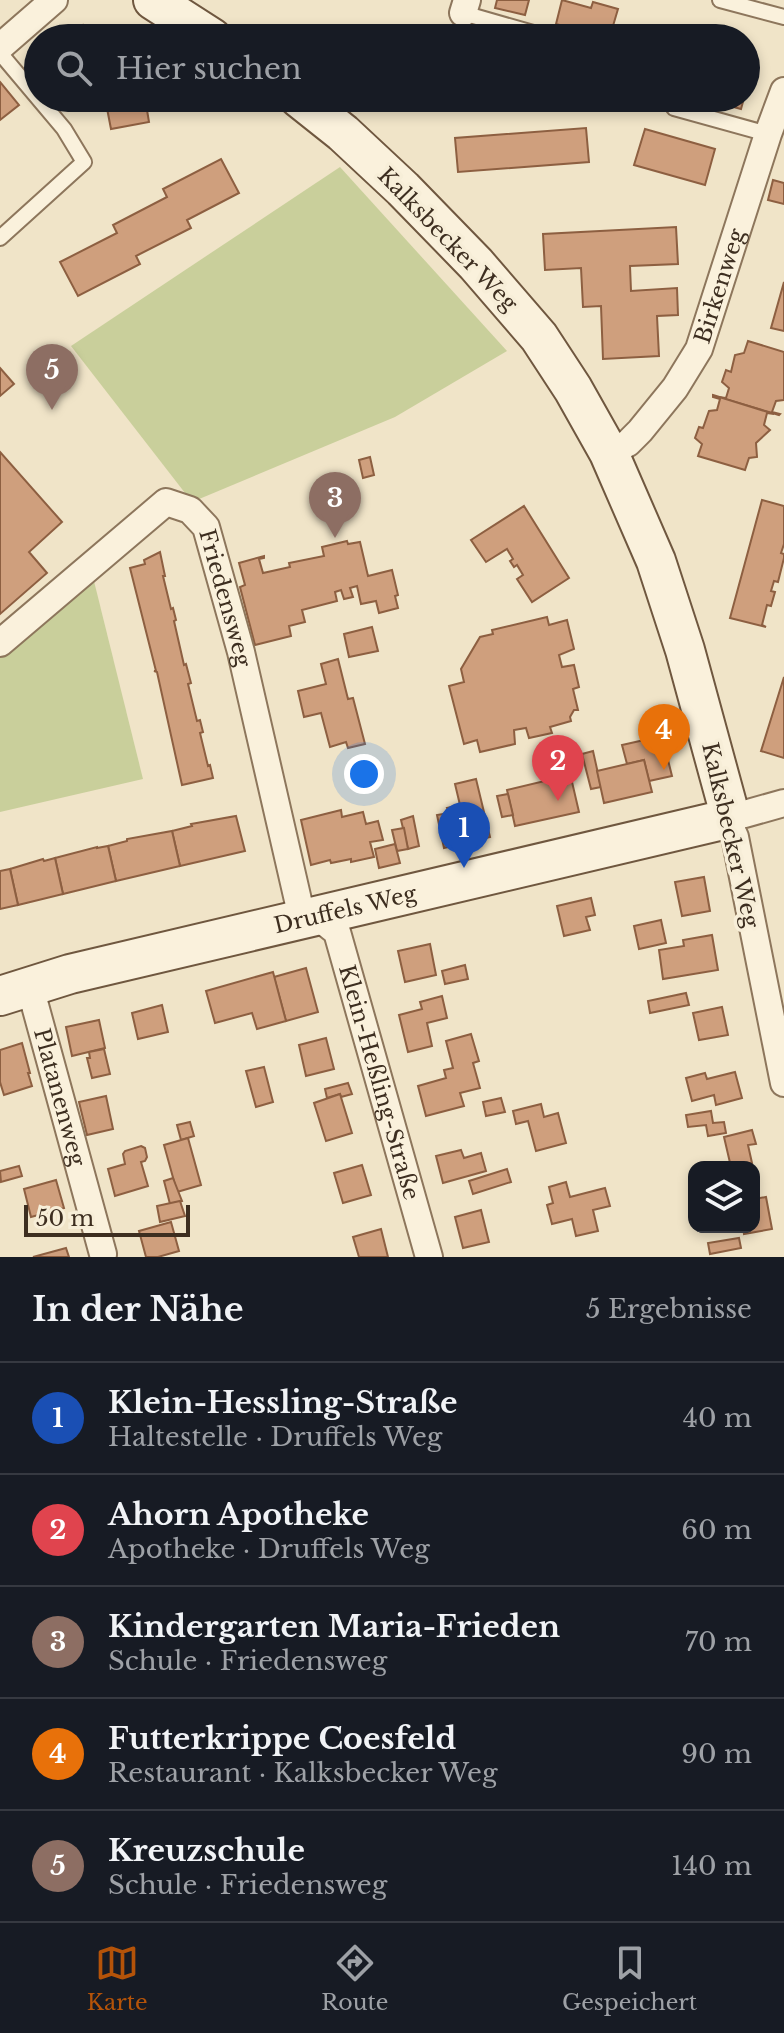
<!DOCTYPE html>
<html lang="de">
<head>
<meta charset="utf-8">
<style>
	body { margin:0; font-family:"Libre Baskerville",serif; background:#242831; color:#f1f3f6 }
	.controls { position:absolute; right:24px; bottom:24px; display:grid; overflow:hidden; border-radius:16px; box-shadow:0 4px 12px #0003 }
	.controls button { width:72px; height:72px; display:grid; place-items:center; padding:0; border:0; border-bottom:2px solid #363941; background:#171b24; color:#f1f3f6; font:40px sans-serif }
	.scale { position:absolute; left:24px; bottom:20px; width:166px; box-sizing:border-box; padding-left:8px; border:4px solid #3d2e20; border-top:0; font-size:22px; line-height:28px; white-space:nowrap; color:#3d2e20; -webkit-text-stroke:6px #f7eed8; paint-order:stroke }
	.you { position:absolute; left:364px; top:774px; width:28px; height:28px; margin:-20px; border:6px solid #fff; border-radius:50%; background:#1a73e8; box-shadow:0 0 0 12px #1a73e833 }
	.badge { display:grid; place-items:center; width:52px; height:52px; border-radius:50%; background:#b45309; color:#fff; font-size:26px; font-weight:700 }
	.pin { position:absolute; translate:-50% -66px; filter:drop-shadow(0 2px 4px #0008) }
	.pin::after { content:''; position:absolute; top:42px; width:28px; height:24px; background:inherit; clip-path:polygon(0 0,100% 0,50% 100%) }
	.list { margin:0; padding:0; list-style:none }
	h2 { display:flex; justify-content:space-between; align-items:center; height:104px; margin:0; padding:0 32px; font-size:34px }
	h2 small { font-size:26px; font-weight:400; color:#9ea1a6 }
	.list li { display:grid; grid-template-columns:52px 1fr auto; gap:24px; align-items:center; box-sizing:border-box; height:112px; padding:0 32px; border-top:2px solid #363941 }
	.list b { display:block; font-size:30px; white-space:nowrap }
	.list p { margin:0; font-size:26px; white-space:nowrap; color:#9ea1a6 }
	.list em { font-size:26px; font-style:normal; color:#9ea1a6 }
	.icon { flex:none; width:44px; height:44px; fill:none; stroke:currentColor; stroke-width:2; stroke-linecap:round; stroke-linejoin:round }
	.map { position:relative; flex:none; width:784px; height:1257px; overflow:hidden }
	.search { position:absolute; background:#171b24; box-shadow:0 4px 12px #0003; left:24px; right:24px; top:24px; height:88px; display:flex; align-items:center; gap:20px; box-sizing:border-box; padding:0 28px; border-radius:44px; color:#9ea1a6; font-size:30px }
	.sheet { height:664px; background:#171b24 }
	nav { display:flex; justify-content:space-around; align-items:center; box-sizing:border-box; height:112px; border-top:2px solid #363941; background:#171b24; font-size:22px; color:#9ea1a6 }
	nav a { display:grid; justify-items:center; gap:4px }
	nav .on { color:#b45309 }
	.map>svg:first-child { display:block }
	.green { fill:#c9cf9b }
	.building { fill:#cf9f7d; stroke:#8d5f41; stroke-width:2 }
	.lines { fill:none; stroke-linecap:round; stroke-linejoin:round }
	.lane-casing { stroke:#8d765c; stroke-width:18 }
	.street-casing { stroke:#8d765c; stroke-width:30 }
	.secondary-casing { stroke:#6f573f; stroke-width:42 }
	.lane { stroke:#faf1dc; stroke-width:14 }
	.street { stroke:#faf1dc; stroke-width:26 }
	.secondary { stroke:#faf1dc; stroke-width:38 }
	.labels { text-anchor:middle; stroke-width:7; stroke-linejoin:round; paint-order:stroke }
	.street-label { font-size:22px; fill:#3d2e20; stroke:#f7eed8 }
</style>
</head>
<body>
<div class="map">
<svg width="784" height="1257" viewBox="0 0 784 1257">
	<rect width="100%" height="100%" fill="#f0e4c8"/>
	<g class="green">
		<polygon points="340,167 507,351 395,417 192,502 71,346"/>
		<polygon points="91,569 143,779 0,812 0,646"/>
	</g>
	<g class="building">
		<polygon points="497,0 529,0 525,15 495,8"/>
		<polygon points="562,0 591,8 593,2 618,9 610,36 616,38 603,38 556,24"/>
		<polygon points="83,25 86,38 53,38 51,30"/>
		<polygon points="470,27 471,38 347,38 347,34"/>
		<polygon points="0,82 19,105 0,120"/>
		<polygon points="105,98 145,98 149,122 111,129"/>
		<polygon points="712,98 744,98 741,109 711,101"/>
		<polygon points="586,128 589,162 458,172 455,138"/>
		<polygon points="645,129 715,149 705,185 634,165"/>
		<polygon points="221,159 239,193 187,220 191,228 136,256 140,264 78,296 60,262 117,233 113,225 167,197 163,189"/>
		<polygon points="773,180 784,183 784,204 768,200"/>
		<polygon points="676,227 678,264 630,266 631,291 677,288 678,315 657,316 659,356 603,359 601,306 583,307 581,268 545,270 543,234"/>
		<polygon points="784,282 784,331 771,328"/>
		<polygon points="748,341 784,352 784,400 776,401 772,412 780,414 779,415 718,397 726,398 729,388 722,382 726,370 731,372 735,355 744,353"/>
		<polygon points="0,368 14,384 0,396"/>
		<polygon points="713,395 774,414 767,413 764,425 770,430 756,443 757,457 749,458 745,470 698,456 702,444 695,438 699,427 703,428 709,411 717,410 720,399 713,397"/>
		<polygon points="0,452 62,522 29,552 47,573 0,614"/>
		<polygon points="370,457 374,475 363,478 359,460"/>
		<polygon points="762,500 784,506 784,544 781,553 784,554 784,558 778,582 774,581 771,591 775,592 771,606 767,605 762,625 766,627 730,618"/>
		<polygon points="524,506 569,578 532,602 517,579 523,575 517,565 514,567 510,561 513,559 507,549 486,562 471,540"/>
		<polygon points="347,541 348,544 360,542 368,576 392,570 398,595 395,596 398,608 379,613 376,601 361,604 357,586 350,588 353,597 344,599 341,590 335,592 337,601 302,610 305,622 289,626 291,636 255,645 240,587 245,585 239,563 264,556 264,558 259,559 263,573 290,567 289,563 324,556 322,547"/>
		<polygon points="160,552 165,576 163,576 171,609 173,608 176,620 174,621 184,665 186,664 191,683 188,684 197,721 200,720 203,732 200,733 208,766 210,765 213,778 182,785 157,672 154,671 156,671 130,568 145,564 144,560"/>
		<polygon points="547,617 549,625 567,620 574,649 559,655 562,667 574,665 579,687 573,689 578,710 574,710 570,717 571,721 550,727 552,733 529,738 526,728 514,730 515,744 480,752 477,740 464,744 449,686 464,682 461,669 480,637 493,634 492,630"/>
		<polygon points="372,627 378,651 349,657 344,634"/>
		<polygon points="338,659 348,699 353,698 365,744 348,748 346,742 330,747 321,713 304,717 298,691 326,684 321,664"/>
		<polygon points="784,677 784,758 761,751"/>
		<polygon points="662,736 672,776 649,781 644,760 627,764 622,745"/>
		<polygon points="593,751 601,787 591,789 582,754"/>
		<polygon points="644,760 652,792 604,803 597,771"/>
		<polygon points="569,769 579,812 515,826 507,790 549,780 548,774"/>
		<polygon points="476,779 490,837 444,848 437,815 449,813 447,808 460,805 455,784"/>
		<polygon points="508,794 513,815 502,817 497,796"/>
		<polygon points="341,810 342,817 363,812 366,824 378,821 383,840 370,842 374,857 351,862 351,859 331,863 330,860 311,865 301,820"/>
		<polygon points="236,816 245,851 180,866 172,831 192,826 191,824"/>
		<polygon points="413,816 419,846 408,849 401,820"/>
		<polygon points="404,828 408,849 397,851 392,830"/>
		<polygon points="172,831 180,866 116,881 108,846 127,841 127,839"/>
		<polygon points="395,844 400,863 379,868 375,849"/>
		<polygon points="108,846 116,881 63,894 55,858 97,847 97,848"/>
		<polygon points="55,858 63,894 18,905 10,869 43,859 44,861"/>
		<polygon points="10,869 18,905 0,909 0,871"/>
		<polygon points="704,877 710,911 682,916 675,882"/>
		<polygon points="591,898 595,915 586,917 590,930 564,936 557,906"/>
		<polygon points="661,920 666,943 639,949 634,926"/>
		<polygon points="712,935 718,970 663,979 659,950 684,946 683,940"/>
		<polygon points="430,944 436,975 405,982 398,951"/>
		<polygon points="465,965 468,979 445,984 442,971"/>
		<polygon points="306,968 318,1012 286,1021 274,977"/>
		<polygon points="273,972 286,1021 257,1029 252,1013 215,1023 206,991"/>
		<polygon points="686,993 689,1005 650,1013 648,1001"/>
		<polygon points="442,996 447,1018 427,1023 432,1046 408,1052 399,1015 422,1009 420,1002"/>
		<polygon points="162,1005 168,1032 138,1039 132,1013"/>
		<polygon points="722,1007 728,1035 699,1040 693,1013"/>
		<polygon points="99,1020 105,1048 72,1056 66,1027"/>
		<polygon points="471,1034 479,1061 473,1063 480,1088 460,1093 464,1106 426,1116 418,1086 446,1078 444,1070 453,1068 446,1041"/>
		<polygon points="326,1038 334,1069 306,1076 299,1045"/>
		<polygon points="22,1043 30,1073 28,1073 32,1086 4,1095 0,1082 0,1050"/>
		<polygon points="104,1049 110,1074 92,1078 87,1058 90,1058 89,1052"/>
		<polygon points="264,1067 273,1102 256,1107 246,1071"/>
		<polygon points="735,1072 742,1098 716,1105 714,1095 692,1101 686,1078 705,1073 707,1079"/>
		<polygon points="348,1083 352,1094 341,1097 340,1094 327,1098 325,1089"/>
		<polygon points="340,1094 352,1133 326,1141 314,1103"/>
		<polygon points="106,1096 113,1129 87,1135 79,1102"/>
		<polygon points="501,1098 505,1112 486,1116 483,1102"/>
		<polygon points="541,1104 544,1117 558,1113 566,1143 536,1151 528,1121 516,1124 513,1111"/>
		<polygon points="711,1111 713,1123 724,1122 726,1133 708,1136 706,1125 688,1127 686,1115"/>
		<polygon points="190,1122 194,1136 181,1140 177,1125"/>
		<polygon points="752,1130 756,1144 748,1145 752,1163 731,1167 724,1137"/>
		<polygon points="188,1138 201,1185 177,1192 164,1145"/>
		<polygon points="141,1146 145,1148 147,1157 145,1161 141,1162 148,1186 115,1196 108,1169 125,1164 123,1154 125,1151"/>
		<polygon points="461,1150 464,1158 481,1153 486,1171 443,1183 436,1156"/>
		<polygon points="362,1165 371,1195 343,1203 334,1173"/>
		<polygon points="19,1166 22,1176 1,1182 0,1171"/>
		<polygon points="507,1169 511,1182 473,1194 469,1181"/>
		<polygon points="173,1178 182,1201 170,1204 164,1181"/>
		<polygon points="56,1180 64,1208 31,1217 24,1189"/>
		<polygon points="566,1182 570,1197 605,1188 610,1206 593,1210 598,1231 576,1236 572,1219 552,1224 547,1205 553,1203 549,1187"/>
		<polygon points="766,1197 772,1229 744,1234 743,1227 754,1227 754,1199"/>
		<polygon points="180,1201 185,1216 160,1222 157,1206"/>
		<polygon points="481,1210 489,1242 463,1248 455,1217"/>
		<polygon points="171,1222 179,1251 158,1257 146,1257 139,1231"/>
		<polygon points="381,1229 388,1257 359,1257 353,1237"/>
		<polygon points="739,1238 741,1248 710,1254 708,1243"/>
		<polygon points="66,1248 69,1257 33,1257"/>
	</g>
	<g class="lines">
		<g class="lane-casing">
			<g id="lane">
				<polyline points="720,0 784,17"/>
				<polyline points="463,13 540,35"/>
				<polyline points="0,53 64,129 84,162 0,238"/>
				<polyline points="674,108 768,134"/>
			</g>
		</g>
		<g class="street-casing">
			<g id="street">
				<polyline points="463,13 467,0"/>
				<polyline points="0,47 54,0"/>
				<path id="s1" d="M609,453L628,443L640,431L675,388L699,349L768,134L784,91"/>
				<path id="s2" d="M0,643L166,502L190,510L206,527L241,652L300,909L318,917L337,932L429,1257"/>
				<polyline points="784,803 727,819 735,837 784,1083"/>
				<path id="s3" d="M30,987L103,1254"/>
			</g>
		</g>
		<g class="secondary-casing">
			<g id="secondary">
				<polyline points="153,0 212,38"/>
				<path id="s4" d="M0,996L70,974L727,819V804L685,650L656,561L609,453L573,389L539,337L476,264L403,189L343,133L299,98"/>
			</g>
		</g>
		<use href="#lane" class="lane"/>
		<use href="#street" class="street"/>
		<use href="#secondary" class="secondary"/>
	</g>
	<g class="labels">
		<g class="street-label">
			<text transform="translate(448 239) rotate(46)" y="8">Kalksbecker Weg</text>
			<text dy="8" stroke="none"><textPath href="#s1" startOffset="206">Birkenweg</textPath></text>
			<text dy="8" stroke="none"><textPath href="#s2" startOffset="340">Friedensweg</textPath></text>
			<text transform="translate(731 835) rotate(77)" y="8">Kalksbecker Weg</text>
			<text dy="8" stroke="none"><textPath href="#s4" startOffset="356">Druffels Weg</textPath></text>
			<text dy="8" stroke="none"><textPath href="#s2" startOffset="860">Klein-Heßling-Straße</textPath></text>
			<text dy="8" stroke="none"><textPath href="#s3" startOffset="114">Platanenweg</textPath></text>
		</g>
	</g>
</svg>
<div class="controls">
<button><svg class="icon" aria-label="layers" viewBox="0 0 24 24"><path d="M12 4l9 5-9 5-9-5zM3 14l9 5 9-5"/></svg></button>
</div>
<div class="scale">50 m</div>
<div class="you"></div>
<div class="pin badge" style="left:464px;top:868px;background:#1a4fb4">1</div>
<div class="pin badge" style="left:558px;top:801px;background:#e0444e">2</div>
<div class="pin badge" style="left:335px;top:538px;background:#8d6e63">3</div>
<div class="pin badge" style="left:664px;top:770px;background:#e8710a">4</div>
<div class="pin badge" style="left:52px;top:410px;background:#8d6e63">5</div>
<div class="search"><svg class="icon" aria-label="search" viewBox="0 0 24 24"><circle cx="10" cy="10" r="6"/><path d="M15 15l6 6"/></svg>Hier suchen</div>
</div>
<section class="sheet">
<h2>In der Nähe<small>5 Ergebnisse</small></h2>
<ul class="list">
<li><span class="badge" style="background:#1a4fb4">1</span><div><b>Klein-Hessling-Straße</b><p>Haltestelle · Druffels Weg</p></div><em>40 m</em></li>
<li><span class="badge" style="background:#e0444e">2</span><div><b>Ahorn Apotheke</b><p>Apotheke · Druffels Weg</p></div><em>60 m</em></li>
<li><span class="badge" style="background:#8d6e63">3</span><div><b>Kindergarten Maria-Frieden</b><p>Schule · Friedensweg</p></div><em>70 m</em></li>
<li><span class="badge" style="background:#e8710a">4</span><div><b>Futterkrippe Coesfeld</b><p>Restaurant · Kalksbecker Weg</p></div><em>90 m</em></li>
<li><span class="badge" style="background:#8d6e63">5</span><div><b>Kreuzschule</b><p>Schule · Friedensweg</p></div><em>140 m</em></li>
</ul>
</section>
<nav>
<a class="on"><svg class="icon" aria-label="map" viewBox="0 0 24 24"><path d="M3 6l6-2 6 2 6-2v14l-6 2-6-2-6 2zM9 4v14M15 6v14"/></svg>Karte</a>
<a><svg class="icon" aria-label="directions" viewBox="0 0 24 24"><path d="M12 3l9 9-9 9-9-9zM9 14v-3h6M13 9l2 2-2 2"/></svg>Route</a>
<a><svg class="icon" aria-label="saved" viewBox="0 0 24 24"><path d="M7 4h10v16l-5-4-5 4z"/></svg>Gespeichert</a>
</nav>
</body>
</html>
